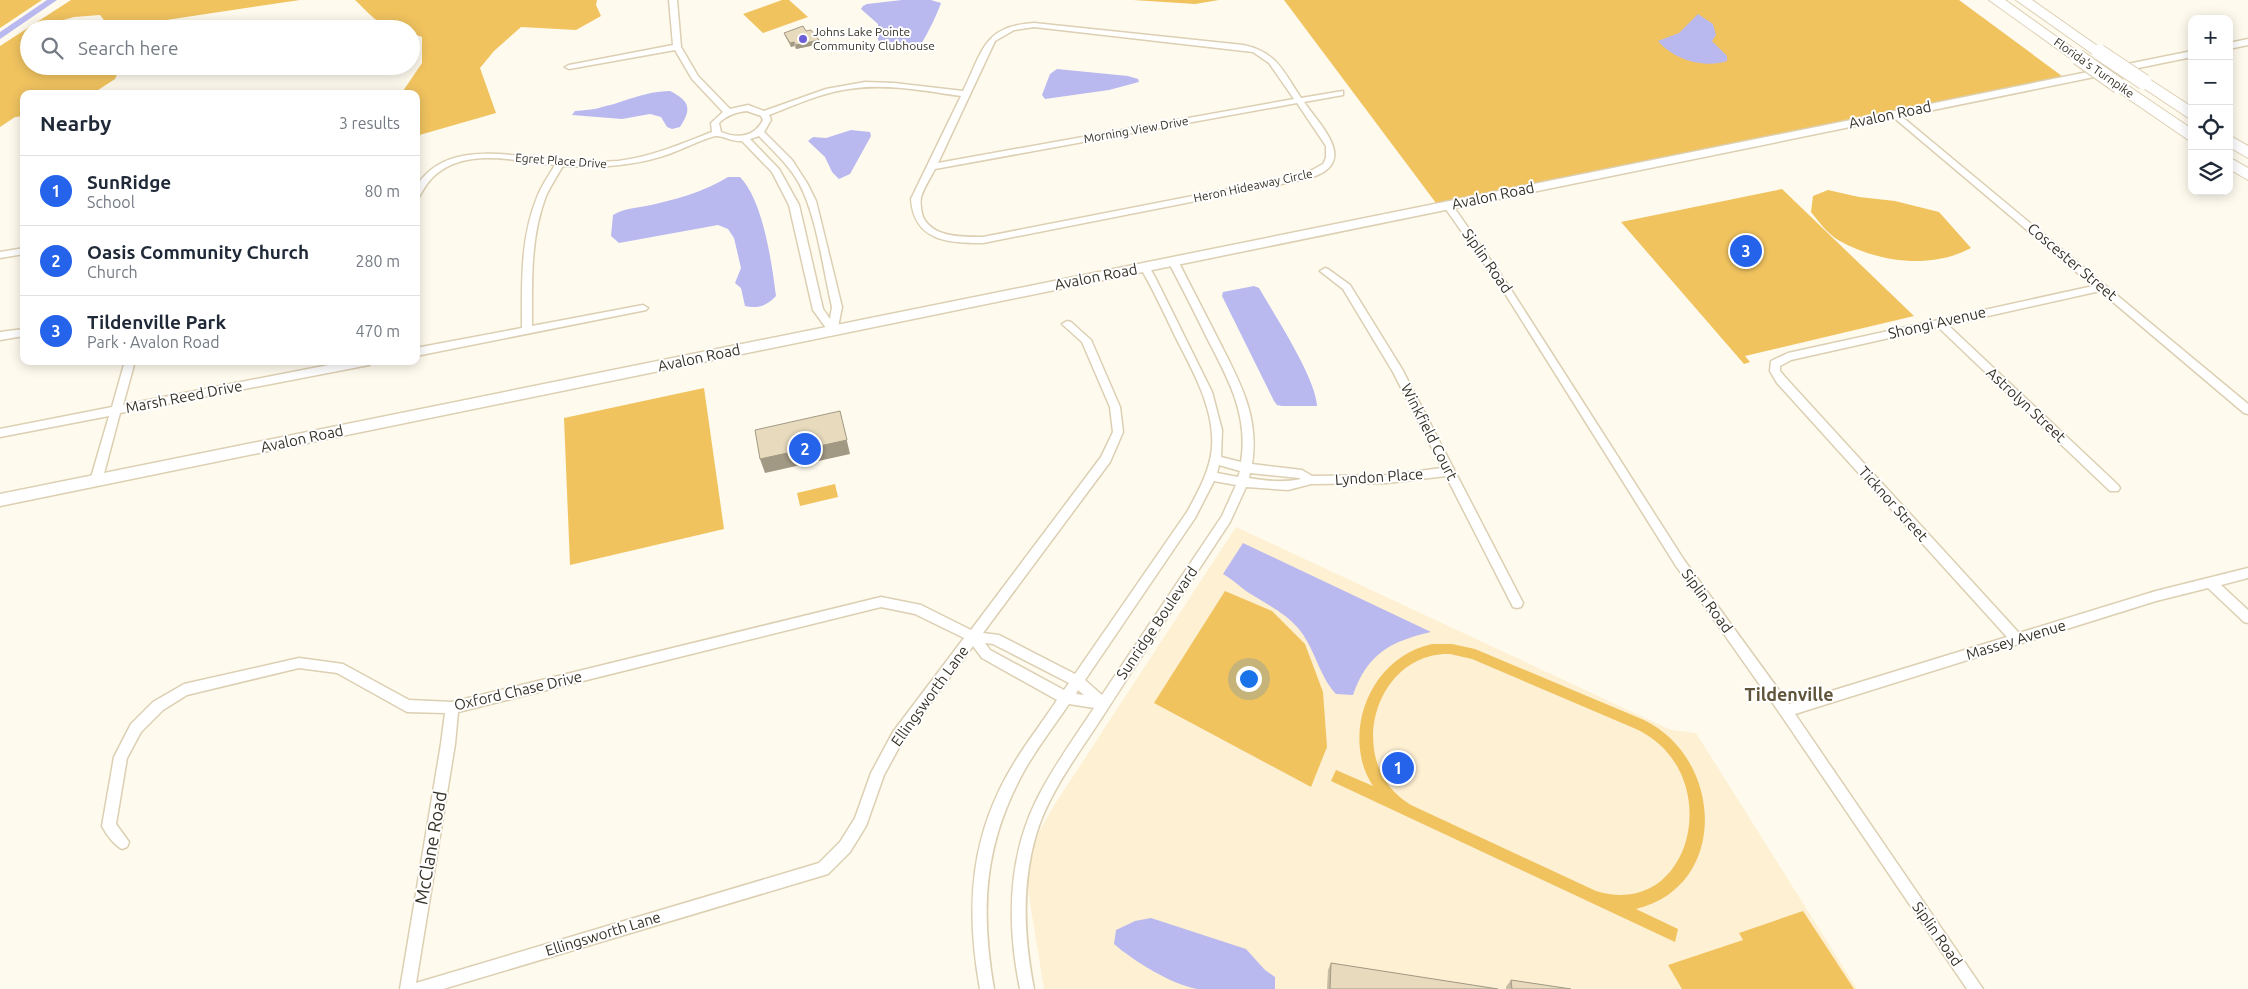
<!DOCTYPE html>
<html lang="en">
<head>
<meta charset="utf-8">
<style>
	body { margin:0; font-family:Ubuntu,sans-serif; background:#f2f2f3; color:#1f2937 }
	.controls { position:absolute; right:15px; top:15px; display:grid; overflow:hidden; border-radius:10px; box-shadow:0 2px 12px #0003 }
	.controls button { width:45px; height:45px; display:grid; place-items:center; padding:0; border:0; border-bottom:1px solid #e0e1e3; background:#fff; color:#1f2937; font:25px sans-serif }
	.you { position:absolute; left:1248px; top:678px; width:18px; height:18px; margin:-12px; border:4px solid #fff; border-radius:50%; background:#1a73e8; box-shadow:0 0 0 8px #1a73e833 }
	.badge { display:grid; place-items:center; width:32px; height:32px; border-radius:50%; background:#2563eb; color:#fff; font-size:16px; font-weight:700 }
	.pin { position:absolute; translate:-50% -50%; border:2px solid #fff; box-shadow:0 1px 5px #0006 }
	.list { margin:0; padding:0; list-style:none }
	h2 { display:flex; justify-content:space-between; align-items:center; height:65px; margin:0; padding:0 20px; font-size:21px }
	h2 small { font-size:16px; font-weight:400; color:#747a83 }
	.list li { display:grid; grid-template-columns:32px 1fr auto; gap:15px; align-items:center; box-sizing:border-box; height:70px; padding:0 20px; border-top:1px solid #e0e1e3 }
	.list b { display:block; font-size:19px; white-space:nowrap }
	.list p { margin:0; font-size:16px; white-space:nowrap; color:#747a83 }
	.list em { font-size:16px; font-style:normal; color:#747a83 }
	.icon { flex:none; width:28px; height:28px; fill:none; stroke:currentColor; stroke-width:2; stroke-linecap:round; stroke-linejoin:round }
	.map { position:relative; flex:none; width:2248px; height:989px; overflow:hidden }
	.search { position:absolute; background:#fff; box-shadow:0 2px 12px #0003; left:20px; top:20px; width:400px; height:55px; display:flex; align-items:center; gap:12px; box-sizing:border-box; padding:0 18px; border-radius:28px; color:#747a83; font-size:19px }
	.panel { position:absolute; background:#fff; box-shadow:0 2px 12px #0003; left:20px; top:90px; width:400px; height:275px; border-radius:10px }
	.map>svg:first-child { display:block }
	.built { fill:#fef0d3 }
	.green { fill:#f0c35f; fill-rule:evenodd }
	.water { fill:#b9b9f0 }
	.lines { fill:none; stroke-linecap:round; stroke-linejoin:round }
	.canal { fill:#b9b9f0; fill-rule:evenodd }
	.minor-casing { stroke:#dccfb2; stroke-width:3 }
	.secondary-casing { stroke:#dccfb2; stroke-width:3 }
	.motorway-casing { stroke:#dccfb2; stroke-width:2 }
	.minor { fill:#fff; fill-rule:evenodd }
	.secondary { fill:#fff; fill-rule:evenodd }
	.motorway { fill:#fff; fill-rule:evenodd }
	.motorway-bridge-casing { stroke:#dccfb2; stroke-width:17; stroke-linecap:butt }
	.motorway-bridge { stroke:#fff; stroke-width:15 }
	.wall { fill:#c7bba3 }
	.shaded-wall { fill:#a29984 }
	.building { fill:#e7dabd; stroke:#a29984 }
	.poi-dot { fill:#6d5dd7; stroke:#fff; stroke-width:2 }
	.labels { text-anchor:middle; stroke-width:4; stroke-linejoin:round; paint-order:stroke }
	.far-poi-label { font-size:12px; fill:#373227; stroke:#fff; text-anchor:start }
	.far-street-label { font-size:12px; fill:#373227; stroke:#fff }
	.street-label { font-size:15px; fill:#373227; stroke:#fff }
	.quarter-label { font-size:18px; font-weight:bold; fill:#5f533a; stroke:#fff }
	.near-street-label { font-size:18px; fill:#373227; stroke:#fff }
</style>
</head>
<body>
<div class="map">
<svg width="2248" height="989" viewBox="0 0 2248 989">
	<rect width="100%" height="100%" fill="#fffaee"/>
	<polygon class="built" points="1236,527 1671,730 1696,733 1857,989 1044,989 1023,859 1055,804"/>
	<g class="green">
		<polygon points="0,0 42,0 0,28"/>
		<polygon points="71,0 300,0 146,23 137,29 111,29 100,15 74,17 56,22 46,29 29,29 29,66 121,66 115,79 92,94 24,94 24,116 15,117 0,127 0,46"/>
		<path d="M355,0H597L596,5L601,16L576,30L521,27L494,51L480,68L496,113L416,136V94H401L422,63V37L411,33V29C380,29 376,20 355,0Z"/>
		<polygon points="782,0 789,0 808,17 763,33 743,14"/>
		<polygon points="1133,0 1219,0 1195,4"/>
		<polygon points="1284,0 1959,0 2066,79 1439,207"/>
		<polygon points="1782,189 1914,316 1745,356 1750,362 1744,364 1621,222"/>
		<path d="M1828,190L1859,197L1895,201L1939,212L1971,248C1930,270 1877,262 1838,240C1827,233 1819,222 1811,212L1813,196Z"/>
		<polygon points="704,388 724,529 570,565 564,418"/>
		<polygon points="835,484 838,497 800,506 797,493"/>
		<polygon points="1225,591 1272,611 1305,644 1323,692 1327,747 1311,787 1154,703"/>
		<path d="M1432,644H1452L1475,649L1644,720C1724,759 1729,887 1636,909L1678,929L1675,942L1331,781L1336,770L1373,786C1368,778 1364,770 1362,761C1350,711 1380,655 1432,644ZM1450,654L1472,659L1636,729C1728,772 1693,921 1596,891L1411,805C1343,765 1373,652 1450,654Z"/>
		<polygon points="1803,911 1854,989 1682,989 1668,965 1743,940 1739,933"/>
	</g>
	<g class="water">
		<path d="M902,0H931L941,3C939,10 925,40 920,45L911,46L881,43L878,40V24L861,9L863,6L867,4Z"/>
		<path d="M1698,14L1713,24L1716,35L1712,41L1727,56V61C1704,69 1673,59 1658,41L1679,33Z"/>
		<polygon points="1057,69 1128,76 1138,79 1139,82 1109,90 1045,99 1042,95 1050,74"/>
		<path d="M670,91C690,101 692,109 680,127L672,129L667,127L661,117L650,114L622,119L572,115L575,111C584,110 594,110 602,107C629,101 641,92 670,91Z"/>
		<polygon points="851,130 870,132 871,136 850,174 839,179 832,172 825,157 808,141 813,137 826,138"/>
		<path d="M728,177H740C763,200 772,264 776,296C766,306 759,309 745,306L741,288L735,283L741,268L734,238L728,229L718,225L619,243L611,236L613,215C623,209 634,208 646,206C674,200 704,192 728,177Z"/>
		<path d="M1254,286L1259,288C1274,314 1316,378 1317,406H1282L1277,405L1274,401L1222,296L1223,292Z"/>
		<path d="M1243,543L1431,632C1391,641 1367,654 1353,695L1336,694C1319,676 1315,648 1298,628C1286,614 1270,606 1254,596C1243,590 1234,580 1223,574Z"/>
		<path d="M1151,918L1246,949L1265,970L1275,977V989C1250,989 1223,989 1198,989C1174,986 1132,960 1114,944L1116,930L1135,921Z"/>
	</g>
	<g class="lines">
		<polygon class="canal" points="47,0 57,0 0,39 0,32"/>
		<g class="minor-casing">
			<g id="minor">
				<path d="M669,0H677L681,47L698,76L730,109L748,105L764,111L826,89L865,82L894,83L963,91C983,51 983,26 1034,23L1243,45C1277,52 1283,71 1301,98L1343,91V95L1304,102C1323,129 1360,164 1307,179L983,243C948,243 914,241 911,199L961,96C924,91 887,83 849,89C821,93 795,105 769,115L771,120L764,132L792,160L807,183L816,201L842,307L837,332H829L813,310L789,205L772,172L742,141C732,142 724,136 716,136C710,136 678,151 669,154C635,166 600,168 563,166C557,176 551,185 546,196C530,238 532,282 532,326L643,305L648,308L646,310L416,356V348L522,328C522,283 520,237 538,195C542,185 549,175 555,165C516,161 464,146 432,178C427,183 423,190 419,197L416,198V187C443,143 499,154 542,158C567,161 593,163 618,161C651,157 681,144 712,132L711,123L723,112L692,79L675,50L569,69L565,67L569,65L673,45ZM1034,27L1253,52L1269,63L1294,99L938,163L995,41L1014,30ZM1297,103L1326,146V158L1323,164L1305,174L983,237C963,237 933,238 923,217C921,211 920,203 921,197C924,188 930,178 935,169ZM747,111L761,116L763,120C755,137 737,139 721,132L719,123C727,115 736,112 747,111ZM759,136C773,151 789,165 799,183C817,217 823,269 832,307L830,319L823,309L799,205L779,169L750,139Z"/>
				<polygon points="1895,111 2248,404 2248,414 2244,413 2100,291 1948,325 2118,485 2120,488 2118,491 2110,491 1938,327 1791,360 1780,366 1780,371 1785,377 2019,633 2156,591 2248,568 2248,578 2221,585 2248,610 2248,623 2244,622 2208,588 2156,601 1795,714 1983,989 1967,989 1781,715 1676,566 1504,292 1443,205 1445,203 1451,203 1510,288 1684,560 1789,704 2007,637 1777,383 1770,371 1771,361 1788,353 2093,286 1892,116 1892,112"/>
				<polygon points="24,248 24,254 0,258 0,252"/>
				<path d="M1173,258L1178,261C1191,286 1204,312 1217,337C1238,379 1260,415 1252,464L1302,470L1312,476L1387,475L1442,468L1393,372L1343,289L1320,271L1325,268L1328,269L1350,285L1402,369L1523,603L1521,607L1517,608L1513,607L1446,476L1387,483L1311,484L1288,490L1246,487L1230,522C1187,588 1143,653 1101,719C1077,756 1049,792 1036,835C1021,886 1024,938 1034,989H1020C1007,925 1007,859 1037,799C1053,767 1074,738 1094,708L1069,704C1054,726 1037,748 1024,771C984,844 980,908 994,989H980C965,906 970,833 1016,760C1029,739 1044,720 1057,700L982,658L973,646L903,740L884,775L866,826L850,852L828,874L443,989H400L441,744L445,713L407,712L337,673L299,668L187,695L163,710L141,732L127,758L116,824L129,842L127,847L122,849C114,845 106,834 102,826L114,757L131,724L153,702L184,684L299,658L343,664L409,700L452,702L881,597L921,605L971,630L1101,457L1113,432L1110,407L1082,342L1062,324L1067,321L1071,322L1091,340L1120,407L1123,432L1110,462L983,633L999,635L1075,674L1187,512C1198,492 1210,471 1212,448C1215,408 1192,370 1175,336C1164,313 1153,289 1140,267L1142,265H1148L1155,277L1212,392L1222,430L1221,457L1241,462C1249,414 1227,377 1206,336C1194,311 1181,286 1168,261ZM1219,465L1240,471L1238,477L1217,473ZM1250,473L1299,478L1301,479C1283,483 1266,481 1249,478ZM1214,481L1236,485L1222,516L1102,695L1085,680L1195,518ZM881,607L915,614L964,638L893,732L871,773L855,818L840,842L819,863L416,983L455,744L458,712ZM985,643L993,644L1069,683L1064,690L990,650ZM1078,690L1084,695L1076,694Z"/>
				<polygon points="24,329 24,336 0,340 0,332"/>
				<polygon points="125,361 135,361 123,405 349,361 374,361 369,365 120,413 102,481 100,484 92,484 90,481 109,416 0,437 0,429 112,407"/>
			</g>
		</g>
		<g class="secondary-casing">
			<g id="secondary">
				<polygon points="2248,39 2248,45 2229,49 2229,43"/>
				<polygon points="2192,51 2192,57 0,506 0,494"/>
			</g>
		</g>
		<g class="motorway-casing">
			<g id="motorway">
				<polygon points="1989,0 2005,0 2085,57 2083,60 2073,60"/>
				<polygon points="2016,0 2032,0 2106,52 2104,55 2094,55"/>
				<polygon points="2144,78 2149,79 2192,107 2192,118 2187,117 2139,85 2137,82 2139,79"/>
				<polygon points="2119,82 2124,83 2192,129 2192,141 2187,139 2114,89 2112,86 2114,83"/>
				<polygon points="2229,135 2248,146 2248,158 2229,147"/>
				<polygon points="2229,157 2248,168 2248,180 2229,169"/>
			</g>
		</g>
		<use href="#minor" class="minor"/>
		<use href="#secondary" class="secondary"/>
		<use href="#motorway" class="motorway"/>
		<g class="motorway-bridge-casing">
			<g id="motorway-bridge">
				<polyline points="2099,52 2144,82"/>
				<polyline points="2078,57 2119,86"/>
			</g>
		</g>
		<use href="#motorway-bridge" class="motorway-bridge"/>
	</g>
	<g class="wall">
		<polygon points="806,31 819,40 820,44 796,49 794,46 791,47 785,36 784,33"/>
		<polygon points="1331,963 1498,989 1327,989 1328,970"/>
		<polygon points="1511,980 1571,989 1506,989 1506,987"/>
	</g>
	<g class="shaded-wall">
		<polygon points="819,40 820,44 796,49 796,45"/>
		<polygon points="794,42 794,46 791,47 790,43"/>
		<polygon points="840,411 850,454 765,473 760,459"/>
	</g>
	<g class="building">
		<polygon points="803,26 806,31 811,30 819,40 796,45 794,42 790,43 784,33"/>
		<polygon points="840,411 847,440 760,459 755,430"/>
		<polygon points="1331,963 1498,989 1330,989"/>
		<polygon points="1511,980 1571,989 1512,989"/>
	</g>
	<circle class="poi-dot" cx="803" cy="39" r="5"/>
	<g class="labels">
		<g class="far-poi-label">
			<text x="813" y="36">Johns Lake Pointe<tspan x="813" dy="14">Community Clubhouse</tspan></text>
		</g>
		<g class="far-street-label">
			<text transform="translate(2094 68) rotate(35)" y="4">Florida's Turnpike</text>
			<text transform="translate(1136 130) rotate(-10)" y="4">Morning View Drive</text>
			<text transform="translate(561 161) rotate(4)" y="4">Egret Place Drive</text>
			<text transform="translate(1253 186) rotate(-12)" y="4">Heron Hideaway Circle</text>
		</g>
		<g class="street-label">
			<text transform="translate(1890 115) rotate(-12)" y="5">Avalon Road</text>
			<text transform="translate(1493 196) rotate(-12)" y="5">Avalon Road</text>
			<text transform="translate(1487 261) rotate(55)" y="5">Siplin Road</text>
			<text transform="translate(2072 262) rotate(40)" y="5">Coscester Street</text>
			<text transform="translate(1096 277) rotate(-11)" y="5">Avalon Road</text>
			<text transform="translate(1937 323) rotate(-13)" y="5">Shongi Avenue</text>
			<text transform="translate(699 358) rotate(-12)" y="5">Avalon Road</text>
			<text transform="translate(184 397) rotate(-11)" y="5">Marsh Reed Drive</text>
			<text transform="translate(2026 405) rotate(43)" y="5">Astrolyn Street</text>
			<text transform="translate(1429 432) rotate(63)" y="5">Winkfield Court</text>
			<text transform="translate(302 439) rotate(-12)" y="5">Avalon Road</text>
			<text transform="translate(1379 477) rotate(-4)" y="5">Lyndon Place</text>
			<text transform="translate(1893 504) rotate(48)" y="5">Ticknor Street</text>
			<text transform="translate(1707 601) rotate(54)" y="5">Siplin Road</text>
			<text transform="translate(1157 623) rotate(-56)" y="5">Sunridge Boulevard</text>
			<text transform="translate(2016 640) rotate(-17)" y="5">Massey Avenue</text>
			<text transform="translate(518 691) rotate(-13)" y="5">Oxford Chase Drive</text>
			<text transform="translate(930 696) rotate(-54)" y="5">Ellingsworth Lane</text>
			<text transform="translate(603 934) rotate(-17)" y="5">Ellingsworth Lane</text>
			<text transform="translate(1937 934) rotate(55)" y="5">Siplin Road</text>
		</g>
		<g class="quarter-label">
			<text x="1789" y="701">Tildenville</text>
		</g>
		<g class="near-street-label">
			<text transform="translate(431 848) rotate(-80)" y="6">McClane Road</text>
		</g>
	</g>
</svg>
<div class="controls">
<button>+</button>
<button>−</button>
<button><svg class="icon" aria-label="locate" viewBox="0 0 24 24"><circle cx="12" cy="12" r="6"/><path d="M12 2v4M12 18v4M2 12h4M18 12h4"/></svg></button>
<button><svg class="icon" aria-label="layers" viewBox="0 0 24 24"><path d="M12 4l9 5-9 5-9-5zM3 14l9 5 9-5"/></svg></button>
</div>
<div class="you"></div>
<div class="pin badge" style="left:1398px;top:768px">1</div>
<div class="pin badge" style="left:805px;top:449px">2</div>
<div class="pin badge" style="left:1746px;top:251px">3</div>
<div class="search"><svg class="icon" aria-label="search" viewBox="0 0 24 24"><circle cx="10" cy="10" r="6"/><path d="M15 15l6 6"/></svg>Search here</div>
<section class="panel">
<h2>Nearby<small>3 results</small></h2>
<ul class="list">
<li><span class="badge">1</span><div><b>SunRidge</b><p>School</p></div><em>80 m</em></li>
<li><span class="badge">2</span><div><b>Oasis Community Church</b><p>Church</p></div><em>280 m</em></li>
<li><span class="badge">3</span><div><b>Tildenville Park</b><p>Park · Avalon Road</p></div><em>470 m</em></li>
</ul>
</section>
</div>
</body>
</html>
